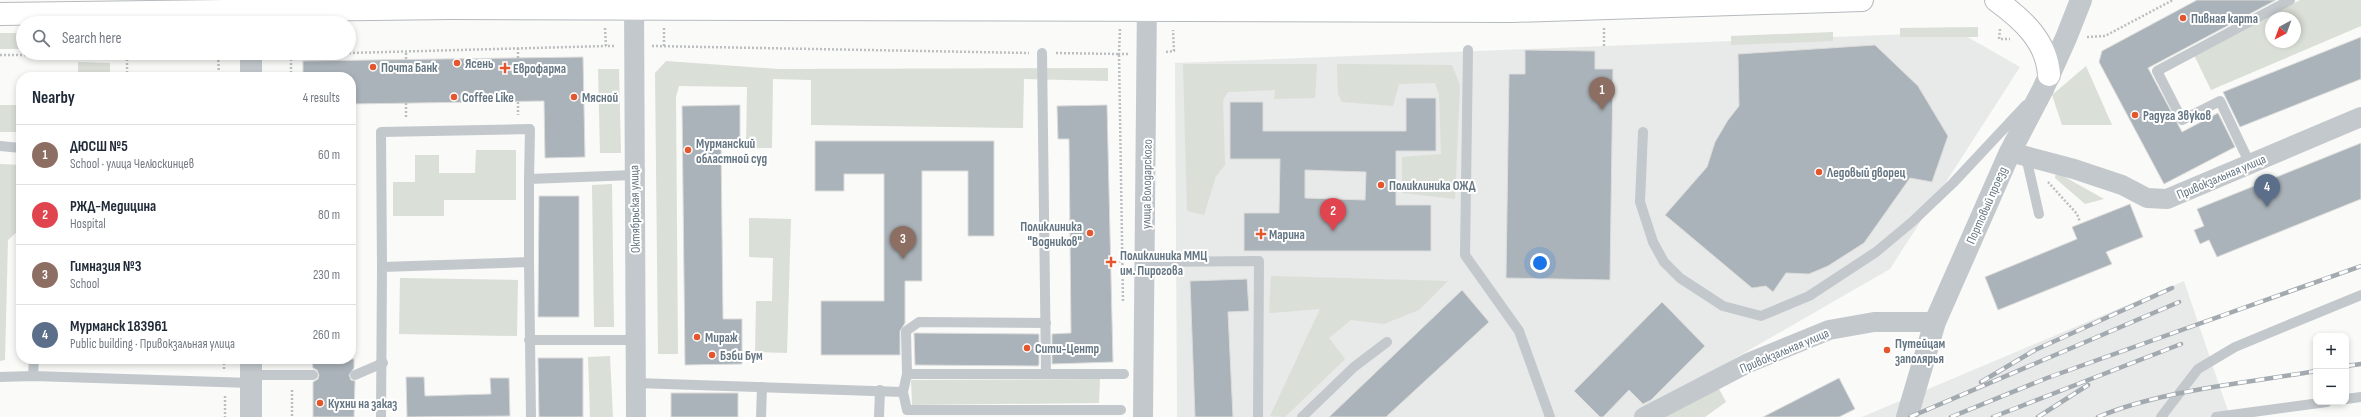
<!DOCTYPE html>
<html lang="en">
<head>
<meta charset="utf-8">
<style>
	body { margin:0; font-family:"Sofia Sans Condensed",sans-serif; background:#f2f2f3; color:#1f2937 }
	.controls { position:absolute; right:12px; bottom:12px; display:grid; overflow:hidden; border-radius:8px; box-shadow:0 2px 6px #0003 }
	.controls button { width:36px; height:36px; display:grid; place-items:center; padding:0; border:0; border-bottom:1px solid #e0e1e3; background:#fff; color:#1f2937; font:20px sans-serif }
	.compass { position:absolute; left:2265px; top:12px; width:36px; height:36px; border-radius:50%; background:#fff; box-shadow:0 2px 6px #0003; rotate:221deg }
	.you { position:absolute; left:1540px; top:263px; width:14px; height:14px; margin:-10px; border:3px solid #fff; border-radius:50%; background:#1a73e8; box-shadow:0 0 0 6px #1a73e833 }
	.badge { display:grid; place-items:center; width:26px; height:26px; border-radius:50%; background:#d93025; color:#fff; font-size:13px; font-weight:700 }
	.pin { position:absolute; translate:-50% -33px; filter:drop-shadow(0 1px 2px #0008) }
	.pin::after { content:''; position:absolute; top:21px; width:14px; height:12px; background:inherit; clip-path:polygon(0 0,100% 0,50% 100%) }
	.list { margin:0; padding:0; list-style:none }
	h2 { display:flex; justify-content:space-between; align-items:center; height:52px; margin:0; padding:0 16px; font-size:17px }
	h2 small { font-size:13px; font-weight:400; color:#747a83 }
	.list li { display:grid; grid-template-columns:26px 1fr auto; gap:12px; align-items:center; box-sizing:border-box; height:60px; padding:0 16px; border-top:1px solid #e0e1e3 }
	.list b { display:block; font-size:15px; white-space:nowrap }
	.list p { margin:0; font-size:13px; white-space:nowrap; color:#747a83 }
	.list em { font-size:13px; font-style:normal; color:#747a83 }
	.icon { flex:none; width:22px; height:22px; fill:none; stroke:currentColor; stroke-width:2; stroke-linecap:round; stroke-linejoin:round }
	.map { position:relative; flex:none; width:2361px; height:417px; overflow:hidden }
	.search { position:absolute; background:#fff; box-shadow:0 2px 6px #0003; left:16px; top:16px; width:340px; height:44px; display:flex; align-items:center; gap:10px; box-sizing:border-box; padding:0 14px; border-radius:22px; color:#747a83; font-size:15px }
	.panel { position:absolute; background:#fff; box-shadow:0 2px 6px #0003; left:16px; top:72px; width:340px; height:292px; border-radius:16px }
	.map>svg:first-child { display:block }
	.built { fill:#e8e9e9 }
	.green { fill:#dadfd7; fill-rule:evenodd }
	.building { fill:#aab3b9; stroke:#dcdcda; fill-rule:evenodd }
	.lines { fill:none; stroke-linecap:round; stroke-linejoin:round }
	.primary-casing { stroke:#b5babe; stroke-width:24 }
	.path { stroke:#bbbfc2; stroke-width:2.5; stroke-dasharray:2 2; stroke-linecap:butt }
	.service { stroke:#c3c8cc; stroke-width:10 }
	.minor { stroke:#c3c8cc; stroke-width:20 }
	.tertiary { stroke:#c3c8cc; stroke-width:22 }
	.primary { stroke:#fff; stroke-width:22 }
	.rail-casing { stroke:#a2aab0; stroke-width:4.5 }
	.rail { stroke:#fff; stroke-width:3; stroke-dasharray:9; stroke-linecap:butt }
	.poi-dot { fill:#e4572e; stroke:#fff; stroke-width:1.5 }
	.labels { text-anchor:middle; stroke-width:4; stroke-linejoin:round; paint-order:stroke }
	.poi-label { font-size:13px; font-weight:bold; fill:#657683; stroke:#fff; text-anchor:start }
	.street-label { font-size:13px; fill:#657683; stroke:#fff }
</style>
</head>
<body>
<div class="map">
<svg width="2361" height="417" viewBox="0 0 2361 417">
	<rect width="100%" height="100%" fill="#fafaf8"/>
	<g class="built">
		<polygon points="1959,32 2020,67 1890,269 1633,417 1177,417 1175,63"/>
		<polygon points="2184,281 2230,417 1862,417"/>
	</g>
	<g class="green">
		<path d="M2300,0H2361V26L2211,90L2194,55ZM2271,18H2295V42H2271Z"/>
		<polygon points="1978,27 1978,37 1900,37 1900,28"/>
		<polygon points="1833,32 1833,41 1731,45 1731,36"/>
		<rect x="0" y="33" width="23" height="16"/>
		<polygon points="666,61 779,69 1108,68 1108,81 1024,79 1023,128 811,125 811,80 773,79 772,148 746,148 747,87 679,86 676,97 678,354 658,354 655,73"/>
		<polygon points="78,62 110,63 110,77 78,77"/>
		<polygon points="1183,64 1317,64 1315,98 1274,99 1275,90 1228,92 1223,100 1225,165 1216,176 1204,215 1187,211"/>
		<polygon points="1337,64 1452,65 1460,85 1455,199 1402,193 1402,157 1441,154 1439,95 1435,83 1399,84 1393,106 1342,102 1338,94"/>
		<polygon points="2086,66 2112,125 2062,125 2052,95"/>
		<polygon points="598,69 619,69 621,153 600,153"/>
		<rect x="0" y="105" width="21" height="27"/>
		<polygon points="476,150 516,150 516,200 444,200 444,216 393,216 393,182 415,182 415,155 439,155 439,173 475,173"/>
		<polygon points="0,164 21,165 21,228 8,240 5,360 0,361"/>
		<polygon points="2056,172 2104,199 2085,204 2055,178"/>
		<polygon points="612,184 614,327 594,327 592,185"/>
		<polygon points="749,218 791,219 787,353 755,352 756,301 772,301 773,258 749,257"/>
		<polygon points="1271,276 1448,281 1419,310 1384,324 1351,320 1329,338 1345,359 1285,417 1270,416 1320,309 1269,313"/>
		<polygon points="400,278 518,280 517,336 399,334"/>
		<polygon points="610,356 613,417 590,417 588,357"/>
		<polygon points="1100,379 1099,403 912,405 911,380"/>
		<polygon points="1717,385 1726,402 1705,417 1662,417"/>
	</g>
	<g class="building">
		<polygon points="2197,0 2276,0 2148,68 2182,132 2218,113 2235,147 2164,184 2099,62 2102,51"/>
		<polygon points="2361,37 2361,79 2240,127 2223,92"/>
		<polygon points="1875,45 1918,86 1948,136 1932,182 1910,178 1864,243 1828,266 1809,274 1786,273 1773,292 1766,286 1752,288 1665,215 1707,167 1715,142 1728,120 1739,106 1738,54"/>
		<polygon points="1525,50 1595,51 1595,69 1613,69 1610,280 1506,278 1509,74 1525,74"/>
		<polygon points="583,57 585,157 545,158 544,101 351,104 351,77 303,77 303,61"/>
		<path d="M1406,98H1436V151H1396V205H1431V251H1244V213H1279L1280,159H1230V102H1263V131H1406ZM1305,170L1366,172L1365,200L1305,198Z"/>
		<polygon points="740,105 740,143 721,143 723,319 742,319 742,364 685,365 682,106"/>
		<polygon points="1107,105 1113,362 1052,364 1052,334 1071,333 1069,139 1058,139 1057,106"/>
		<polygon points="815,141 994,141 994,236 968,236 968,171 922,171 922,281 905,281 905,323 900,331 900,355 821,355 821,301 884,301 884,174 844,174 844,191 815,191"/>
		<polygon points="2361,143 2361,199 2217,257 2209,240 2200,244 2194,230 2204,226 2197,209"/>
		<polygon points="539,196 579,196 579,317 538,317"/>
		<polygon points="2130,204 2143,237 2106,252 2112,264 1998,310 1985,277 2077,239 2072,227"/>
		<polygon points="1247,279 1249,311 1228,312 1233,417 1195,417 1190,281"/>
		<polygon points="1462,290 1489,322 1386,417 1329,417"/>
		<polygon points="1662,302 1705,346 1651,400 1643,404 1629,390 1603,417 1600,417 1574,391"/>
		<polygon points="914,333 1039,334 1039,364 1038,366 915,365"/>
		<polygon points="538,358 583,358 583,417 539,417"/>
		<polygon points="312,359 354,359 354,368 349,375 351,380 355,381 354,417 313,417 313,382 318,379 319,375 317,370 313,368"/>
		<polygon points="406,377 424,377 425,396 491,394 490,378 509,378 510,416 407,417"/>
		<polygon points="1839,378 1855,409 1839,417 1763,417"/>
		<rect x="671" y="393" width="67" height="24"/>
	</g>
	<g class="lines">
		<g class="primary-casing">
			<g id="primary">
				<path d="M1996,0C2022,19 2047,41 2049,75"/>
				<polyline points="0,14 451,8 1512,11 1862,0"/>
			</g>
		</g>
		<g class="path">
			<polyline points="605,28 606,46 615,46"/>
			<polyline points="664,28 664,46"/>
			<polyline points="1120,29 1119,54 1129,54"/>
			<polyline points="2000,29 1999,39 2010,39"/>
			<polyline points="2087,37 2105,36 2173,0"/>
			<polyline points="652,46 1029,53"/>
			<polyline points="1604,46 1604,28"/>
			<polyline points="1166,52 1174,51 1173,30"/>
			<polyline points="218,53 232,54"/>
			<polyline points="349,53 606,46"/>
			<polyline points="1056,53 1119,54 1123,302"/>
			<polyline points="271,54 291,53"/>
			<polyline points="0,55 127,55"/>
			<polyline points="518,58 518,48"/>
			<polyline points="406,59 406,51"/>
			<polyline points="127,77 127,55 218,53 219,77"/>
			<polyline points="291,77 291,54 334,53"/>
			<polyline points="518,102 518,115"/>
			<polyline points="406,117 406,103"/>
			<polyline points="2048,182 2077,214 2080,222"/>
			<polyline points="1111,262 1123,261"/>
			<polyline points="224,369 224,359"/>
			<polyline points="292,390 292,417"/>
			<polyline points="225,396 225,417"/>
		</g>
		<g class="service">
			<polyline points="1468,50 1465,255 1519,331 1550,417"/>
			<polyline points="1042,53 1046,373"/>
			<polyline points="1643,132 1640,202 1653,242 1664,262 1680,278 1723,306 1761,316 1809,296 1876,252 1912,222 1953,183 2026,105"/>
			<polyline points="0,146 21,148"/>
			<polyline points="2026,157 2039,214"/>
			<polyline points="2250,164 2220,101 2182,120 2157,71 2290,0"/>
			<polyline points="529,262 531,417"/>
			<polyline points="1145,262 1259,261 1258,417"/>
			<polyline points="382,267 381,132 530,129 529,179"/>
			<polyline points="529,340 637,340"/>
			<polyline points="907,374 906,331 919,322 1046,323"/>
			<polyline points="250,375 313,375"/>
			<polyline points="355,375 383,363"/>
			<polyline points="33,376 34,359"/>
			<polyline points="0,377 33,376 251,383"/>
			<polyline points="636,383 903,392"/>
			<polyline points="2346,399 2361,397"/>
			<polyline points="1121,410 907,410 903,392 907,374 1124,374"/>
			<polyline points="381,417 382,267 529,262 529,179 634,175"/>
			<polyline points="761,417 762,387"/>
			<polyline points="879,417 880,390"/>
			<polyline points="1302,417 1354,367 1387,342"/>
			<polyline points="2161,417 2198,369 2235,347 2361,295"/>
			<polyline points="2216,417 2327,402"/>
		</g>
		<g class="minor">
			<polyline points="634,0 636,417"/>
			<polyline points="2010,152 2074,169 2122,185 2147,198 2167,199 2361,117"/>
			<polyline points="1143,417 1147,0"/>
			<polyline points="1644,417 1748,363 1829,330 1874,322 1935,322"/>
		</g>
		<g class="tertiary">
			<polyline points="251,53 251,77"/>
			<polyline points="251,359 251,417"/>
			<polyline points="1907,417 1935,322 2010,152 2043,89 2066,38 2081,0"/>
		</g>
		<use href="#primary" class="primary"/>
		<g class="rail-casing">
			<g id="rail">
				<polyline points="2346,366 2361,364"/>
				<polyline points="1981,382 2035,350 2172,288"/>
				<polyline points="1910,417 2179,302"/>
				<polyline points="1951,417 2047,378 2361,266"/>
				<polyline points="1993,417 2181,344"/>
				<polyline points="2038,417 2088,385"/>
				<path d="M2098,417C2162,390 2247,383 2316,371"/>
			</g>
		</g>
		<use href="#rail" class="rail"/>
	</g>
	<g class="poi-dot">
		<circle cx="2183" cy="18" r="4"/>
		<circle cx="457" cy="63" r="4"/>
		<circle cx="373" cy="67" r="4"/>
		<path d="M503 62h4v4h4v4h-4v4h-4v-4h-4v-4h4z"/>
		<circle cx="454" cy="97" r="4"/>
		<circle cx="574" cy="97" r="4"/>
		<circle cx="2135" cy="115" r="4"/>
		<circle cx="688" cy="150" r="4"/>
		<circle cx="1819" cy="172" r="4"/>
		<circle cx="1381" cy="185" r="4"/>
		<circle cx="1090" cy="233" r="4"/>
		<path d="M1259 228h4v4h4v4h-4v4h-4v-4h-4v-4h4z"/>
		<path d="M1109 256h4v4h4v4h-4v4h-4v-4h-4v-4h4z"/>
		<circle cx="697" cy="337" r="4"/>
		<circle cx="1027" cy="348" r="4"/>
		<circle cx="1887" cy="350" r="4"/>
		<circle cx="712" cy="355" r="4"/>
		<circle cx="320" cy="403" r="4"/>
	</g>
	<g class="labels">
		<g class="poi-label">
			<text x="2191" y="23">Пивная карта</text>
			<text x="465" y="68">Ясень</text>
			<text x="381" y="72">Почта Банк</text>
			<text x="513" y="73">Еврофарма</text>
			<text x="462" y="102">Coffee Like</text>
			<text x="582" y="102">Мясной</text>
			<text x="2143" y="120">Радуга Звуков</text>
			<text x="696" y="148">Мурманский<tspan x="696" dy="15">областной суд</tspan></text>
			<text x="1827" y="177">Ледовый дворец</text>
			<text x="1389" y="190">Поликлиника ОЖД</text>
			<text x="1082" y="231" text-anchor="end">Поликлиника<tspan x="1082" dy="15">"Водников"</tspan></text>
			<text x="1269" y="239">Марина</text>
			<text x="1120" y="260">Поликлиника ММЦ<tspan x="1120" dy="15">им. Пирогова</tspan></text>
			<text x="705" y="342">Мираж</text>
			<text x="1895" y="348">Путейцам<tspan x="1895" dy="15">заполярья</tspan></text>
			<text x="1035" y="353">Сити-Центр</text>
			<text x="720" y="360">Бэби Бум</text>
			<text x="328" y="408">Кухни на заказ</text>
		</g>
		<g class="street-label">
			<text transform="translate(2221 176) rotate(-23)" y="5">Привокзальная улица</text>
			<text transform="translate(1146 184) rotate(-89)" y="5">улица Володарского</text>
			<text transform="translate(1986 205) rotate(-66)" y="5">Портовый проезд</text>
			<text transform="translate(634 209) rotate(-91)" y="5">Октябрьская улица</text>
			<text transform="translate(1784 350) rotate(-23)" y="5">Привокзальная улица</text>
		</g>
	</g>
</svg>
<div class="controls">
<button>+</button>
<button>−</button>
</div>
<svg class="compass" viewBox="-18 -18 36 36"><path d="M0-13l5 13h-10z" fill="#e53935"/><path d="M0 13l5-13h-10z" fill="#747a83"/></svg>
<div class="you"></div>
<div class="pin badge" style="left:1602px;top:110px;background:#8d6e63">1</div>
<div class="pin badge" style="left:1333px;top:231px;background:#e0444e">2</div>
<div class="pin badge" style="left:903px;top:259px;background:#8d6e63">3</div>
<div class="pin badge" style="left:2267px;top:207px;background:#5c6f8a">4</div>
<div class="search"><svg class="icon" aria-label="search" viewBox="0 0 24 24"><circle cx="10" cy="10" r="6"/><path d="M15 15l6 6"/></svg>Search here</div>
<section class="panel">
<h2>Nearby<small>4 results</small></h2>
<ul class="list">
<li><span class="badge" style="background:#8d6e63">1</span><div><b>ДЮСШ №5</b><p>School · улица Челюскинцев</p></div><em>60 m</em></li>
<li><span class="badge" style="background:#e0444e">2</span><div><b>РЖД-Медицина</b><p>Hospital</p></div><em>80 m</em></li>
<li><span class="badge" style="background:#8d6e63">3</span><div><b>Гимназия №3</b><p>School</p></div><em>230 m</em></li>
<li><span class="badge" style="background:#5c6f8a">4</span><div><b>Мурманск 183961</b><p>Public building · Привокзальная улица</p></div><em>260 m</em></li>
</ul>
</section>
</div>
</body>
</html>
